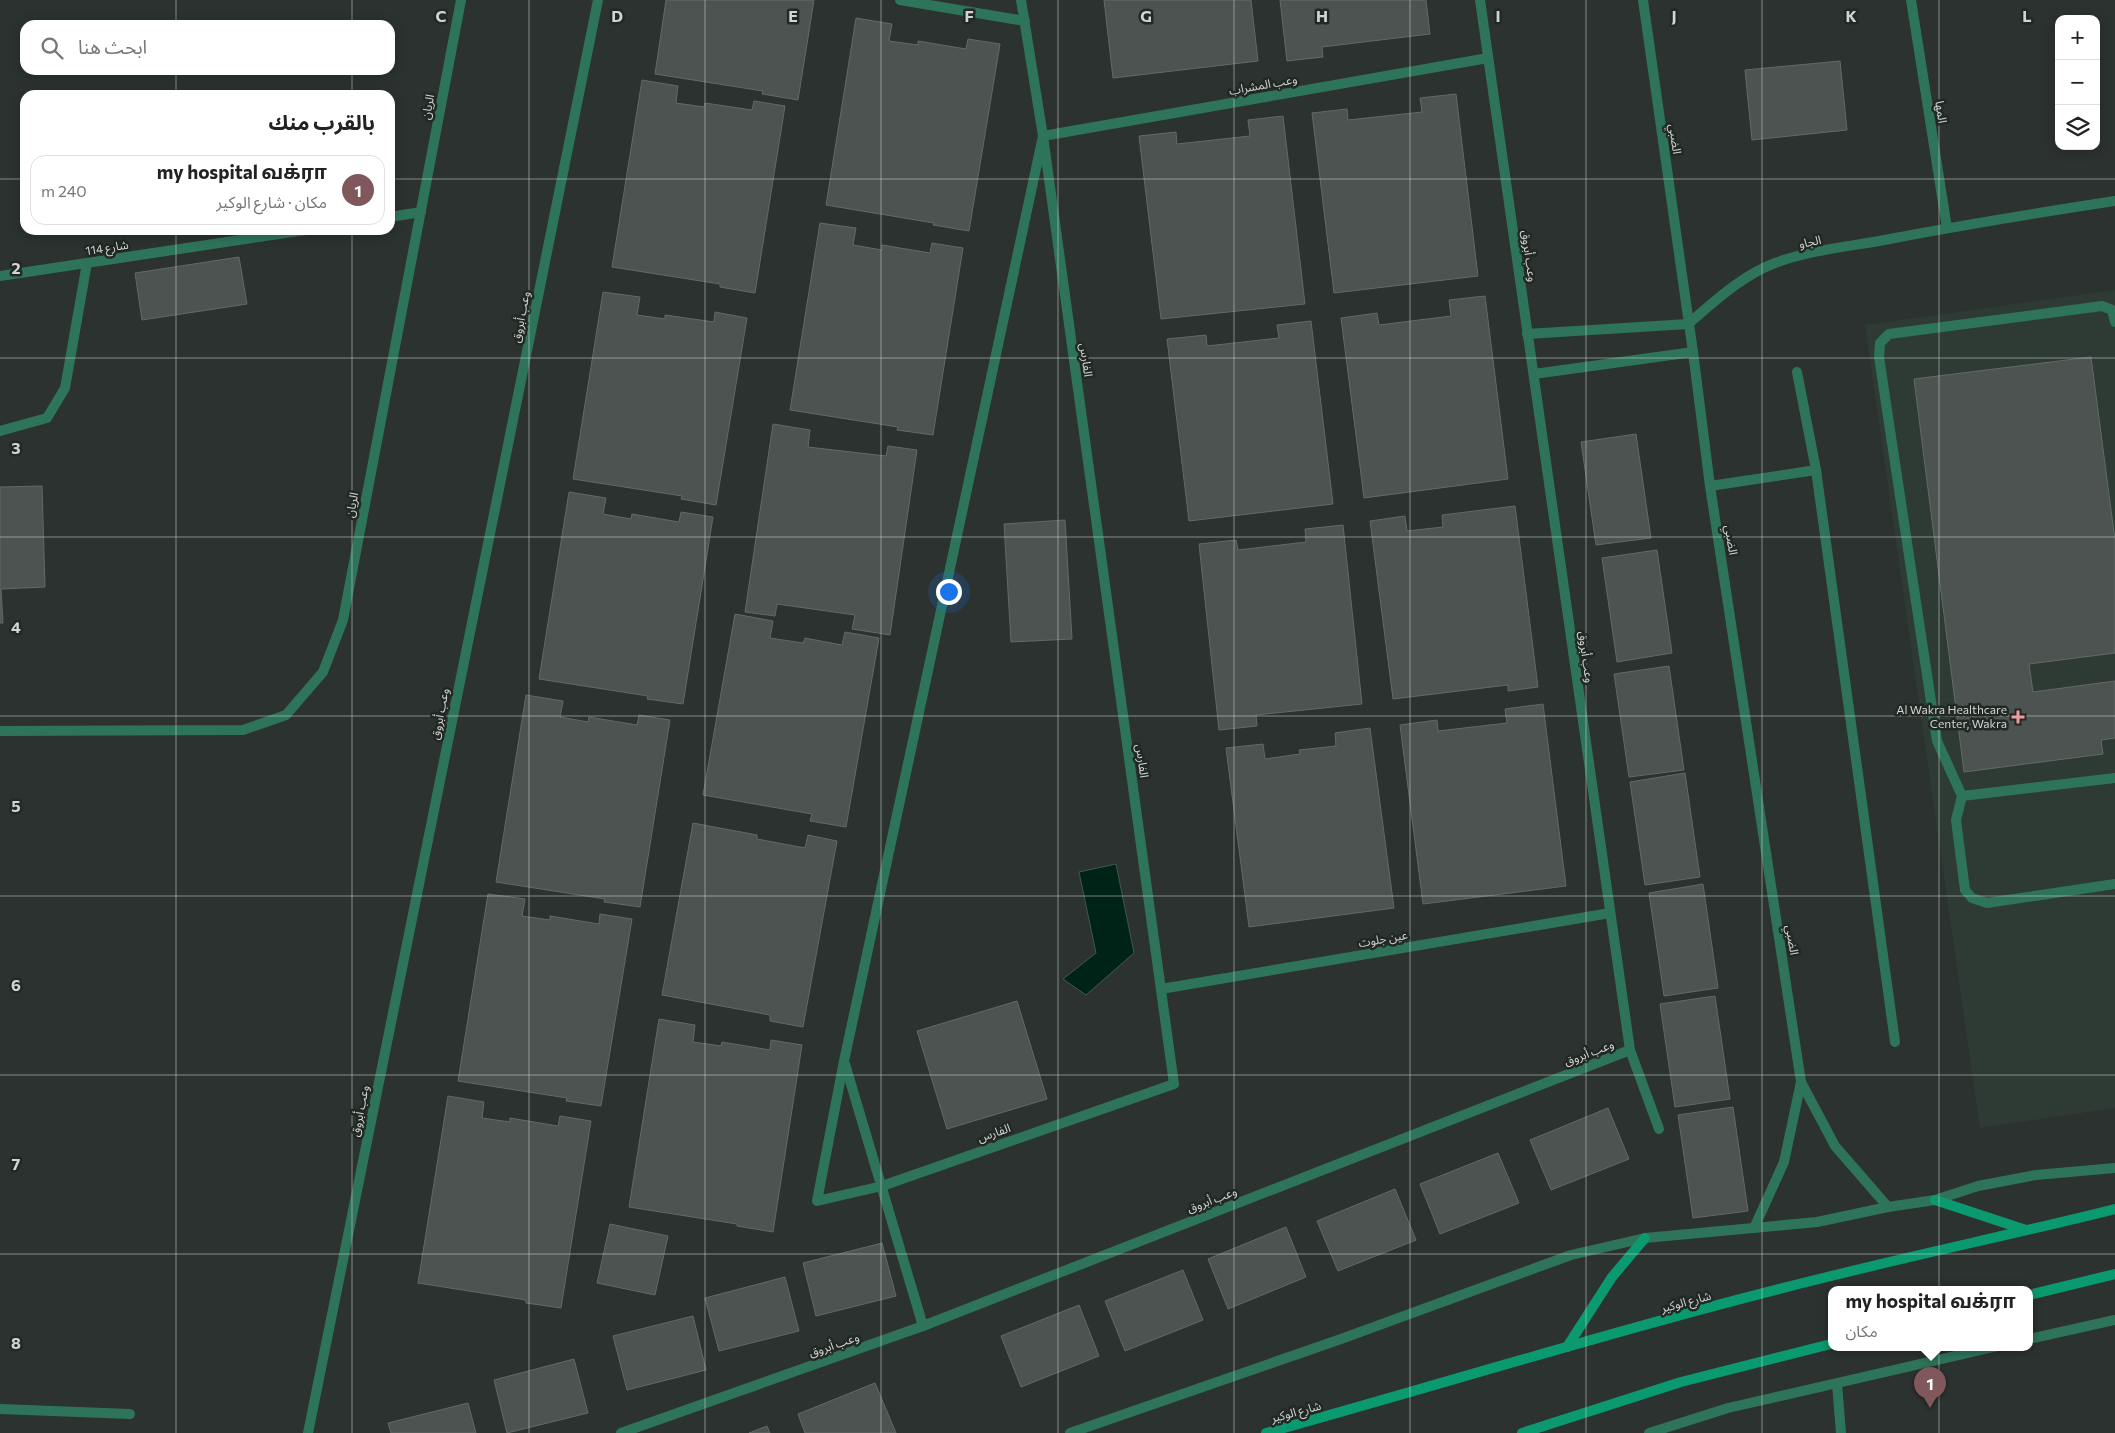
<!DOCTYPE html>
<html lang="ar">
<head>
<meta charset="utf-8">
<style>
	body { margin:0; font-family:Commissioner,"Noto Sans Arabic","Noto Sans Tamil",sans-serif; background:#f2f2f2; color:#222; direction:rtl }
	.controls { position:absolute; right:15px; top:15px; display:grid; overflow:hidden; border-radius:10px; box-shadow:0 2px 12px #0003 }
	.controls button { width:45px; height:45px; display:grid; place-items:center; padding:0; border:0; border-bottom:1px solid #e0e0e0; background:#fff; color:#222; font:25px sans-serif }
	.you { position:absolute; left:948px; top:591px; width:18px; height:18px; margin:-12px; border:4px solid #fff; border-radius:50%; background:#1a73e8; box-shadow:0 0 0 8px #1a73e833 }
	.badge { display:grid; place-items:center; width:32px; height:32px; border-radius:50%; background:#80585b; color:#fff; font-size:16px; font-weight:700 }
	.pin { position:absolute; translate:-50% -41px; filter:drop-shadow(0 1px 2px #0008) }
	.pin::after { content:''; position:absolute; top:26px; width:18px; height:15px; background:inherit; clip-path:polygon(0 0,100% 0,50% 100%) }
	.popup { position:absolute; left:1828px; top:1286px; width:205px; height:65px; box-sizing:border-box; display:grid; place-content:center; border-radius:10px; background:#fff; filter:drop-shadow(0 1px 4px #0005); font-size:16px; white-space:nowrap; color:#767676 }
	.popup b { font-size:19px; color:#222 }
	.popup::after { content:''; position:absolute; left:50%; top:100%; margin-left:-10px; border:10px solid transparent; border-top-color:#fff }
	.list { margin:0; padding:0; list-style:none }
	h2 { display:flex; justify-content:space-between; align-items:center; height:65px; margin:0; padding:0 20px; font-size:21px }
	h2 small { font-size:16px; font-weight:400; color:#767676 }
	.list li { display:grid; grid-template-columns:32px 1fr auto; gap:15px; align-items:center; box-sizing:border-box; height:70px; margin:0 10px 10px; padding:0 10px; border:1px solid #e0e0e0; border-radius:15px }
	.list b { display:block; font-size:19px; white-space:nowrap }
	.list p { margin:0; font-size:16px; white-space:nowrap; color:#767676 }
	.list em { font-size:16px; font-style:normal; color:#767676 }
	.icon { flex:none; width:28px; height:28px; fill:none; stroke:currentColor; stroke-width:2; stroke-linecap:round; stroke-linejoin:round }
	.map { position:relative; flex:none; width:2115px; height:1433px; overflow:hidden; direction:ltr }
	.search { position:absolute; background:#fff; box-shadow:0 2px 12px #0003; left:20px; top:20px; width:375px; height:55px; display:flex; align-items:center; gap:12px; box-sizing:border-box; padding:0 18px; border-radius:15px; color:#767676; font-size:19px }
	.panel { position:absolute; background:#fff; box-shadow:0 2px 12px #0003; left:20px; top:90px; width:375px; height:145px; border-radius:15px; direction:rtl }
	.map>svg:first-child { display:block }
	.built { fill:#2e3b35 }
	.water { fill:#002317; stroke:#3e584f }
	.building { fill:#4c5350; stroke:#626a66 }
	.lines { fill:none; stroke-linecap:round; stroke-linejoin:round }
	.service { stroke:#2e745a; stroke-width:10 }
	.minor { stroke:#2e745a; stroke-width:10 }
	.secondary { stroke:#0b9a70; stroke-width:10 }
	.grid { fill:none; stroke:#d0d4d2; stroke-width:1; stroke-opacity:0.55 }
	.poi-dot { fill:#f49aa1; stroke:#222925; stroke-width:2 }
	.labels { text-anchor:middle; stroke-width:5; stroke-linejoin:round; paint-order:stroke }
	.street-label { font-size:12px; fill:#d0d4d2; stroke:#222925 }
	.poi-label { font-size:12px; fill:#d0d4d2; stroke:#222925; text-anchor:end }
	.grid-label { font-size:16px; text-anchor:middle; font-weight:bold; fill:#d0d4d2; stroke:#222925; stroke-width:5; stroke-linejoin:round; paint-order:stroke }
</style>
</head>
<body>
<div class="map">
<svg width="2115" height="1433" viewBox="0 0 2115 1433">
	<rect width="100%" height="100%" fill="#2c322f"/>
	<polygon class="built" points="2115,290 2115,1108 1980,1128 1865,325"/>
	<polygon class="water" points="1116,864 1134,953 1086,995 1063,979 1096,953 1079,872"/>
	<g class="building">
		<polygon points="666,0 814,0 798,100 762,94 763,91 655,74"/>
		<polygon points="1104,0 1251,0 1258,61 1113,78"/>
		<polygon points="1280,0 1426,0 1430,34 1322,47 1323,57 1287,61"/>
		<polygon points="856,18 892,24 889,41 918,45 918,41 966,49 968,39 1000,44 969,231 933,225 934,223 826,205"/>
		<polygon points="1840,61 1847,130 1752,140 1745,70"/>
		<polygon points="642,80 678,86 676,103 704,107 705,103 752,110 754,101 785,106 755,293 720,287 720,284 612,267"/>
		<polygon points="1456,94 1478,276 1334,293 1312,113 1347,109 1348,120 1422,112 1420,98"/>
		<polygon points="1283,116 1305,304 1161,319 1139,136 1176,132 1177,144 1250,136 1248,120"/>
		<polygon points="820,223 856,228 853,245 882,250 882,245 930,253 932,243 963,248 933,435 897,430 898,427 790,410"/>
		<polygon points="239,257 247,304 142,320 135,273"/>
		<polygon points="603,292 640,297 637,315 665,319 665,315 714,322 715,312 747,318 716,505 681,499 682,496 573,479"/>
		<polygon points="1485,296 1508,479 1364,498 1341,318 1377,313 1379,325 1451,316 1449,300"/>
		<polygon points="1311,321 1333,504 1189,521 1167,339 1206,335 1207,346 1279,338 1277,325"/>
		<polygon points="2091,357 2115,540 2115,653 2029,664 2033,692 2115,681 2115,738 2101,740 2103,754 1964,772 1914,379"/>
		<polygon points="773,424 810,430 808,447 886,456 888,446 917,450 890,635 852,629 855,615 777,604 775,616 745,612"/>
		<polygon points="1636,434 1651,538 1596,545 1581,442"/>
		<polygon points="42,486 45,587 1,589 3,623 0,623 0,487"/>
		<polygon points="569,492 606,498 603,514 631,519 632,514 679,522 681,512 713,517 683,704 647,699 648,696 539,679"/>
		<polygon points="1515,506 1538,687 1508,691 1508,685 1393,699 1370,521 1405,516 1407,531 1443,527 1442,515"/>
		<polygon points="1065,520 1072,639 1011,642 1004,524"/>
		<polygon points="1343,525 1362,704 1256,715 1257,726 1219,730 1199,544 1236,540 1238,550 1306,542 1305,529"/>
		<polygon points="1657,550 1672,653 1617,662 1602,558"/>
		<polygon points="735,614 773,621 770,638 803,643 805,638 842,645 845,632 879,638 846,827 810,821 812,814 703,795"/>
		<polygon points="1669,666 1684,770 1629,777 1614,674"/>
		<polygon points="526,695 563,701 560,717 588,722 589,717 637,725 639,715 670,720 640,907 604,902 605,899 496,882"/>
		<polygon points="1543,704 1566,886 1423,904 1400,725 1437,720 1438,731 1507,723 1505,709"/>
		<polygon points="1370,728 1394,908 1249,927 1226,748 1263,744 1265,759 1300,754 1299,750 1336,746 1335,733"/>
		<polygon points="1685,773 1700,877 1645,885 1630,782"/>
		<polygon points="693,823 757,835 757,839 805,848 808,835 837,841 803,1027 770,1021 770,1015 662,995"/>
		<polygon points="1703,884 1718,988 1664,996 1649,893"/>
		<polygon points="488,894 525,899 522,916 550,920 550,916 599,924 600,914 632,919 601,1106 566,1101 567,1098 458,1081"/>
		<polygon points="1715,996 1730,1099 1675,1107 1660,1004"/>
		<polygon points="1017,1001 1047,1099 947,1129 917,1031"/>
		<polygon points="659,1019 695,1025 693,1042 721,1046 722,1042 770,1050 771,1040 802,1045 773,1232 737,1226 737,1224 629,1207"/>
		<polygon points="448,1096 484,1102 482,1118 510,1122 510,1118 558,1126 560,1116 591,1121 561,1308 526,1303 526,1300 418,1283"/>
		<polygon points="1733,1107 1748,1211 1693,1218 1678,1115"/>
		<polygon points="1608,1108 1629,1159 1551,1190 1530,1140"/>
		<polygon points="1498,1153 1519,1203 1440,1234 1420,1184"/>
		<polygon points="1395,1189 1416,1240 1338,1271 1317,1221"/>
		<polygon points="610,1224 668,1236 655,1295 597,1283"/>
		<polygon points="1286,1227 1306,1277 1228,1309 1208,1259"/>
		<polygon points="882,1243 896,1296 816,1316 803,1263"/>
		<polygon points="1183,1270 1203,1320 1125,1351 1105,1301"/>
		<polygon points="785,1277 799,1331 719,1351 705,1298"/>
		<polygon points="1079,1305 1099,1356 1021,1387 1001,1336"/>
		<polygon points="693,1316 706,1370 627,1390 613,1336"/>
		<polygon points="574,1359 588,1413 507,1433 494,1380"/>
		<polygon points="875,1383 896,1433 805,1433 798,1414"/>
		<polygon points="468,1403 476,1433 391,1433 388,1423"/>
		<polygon points="767,1426 770,1433 749,1433"/>
	</g>
	<g class="lines">
		<g class="service">
			<polyline points="900,0 1025,21"/>
			<polyline points="2115,322 2112,310 2102,306 1889,334 1880,343 1879,357 1937,741 1962,796 1956,820 1965,890 1972,898 1987,903 2115,884"/>
			<polyline points="1527,334 1688,324"/>
			<polyline points="1797,372 1816,470 1895,1042"/>
			<polyline points="1534,374 1693,352"/>
			<polyline points="0,431 47,418 65,388 87,263"/>
			<polyline points="1710,486 1816,470"/>
			<polyline points="1962,796 2115,778"/>
			<polyline points="0,1409 130,1414"/>
		</g>
		<g class="minor">
			<polyline points="1021,0 1043,136 1174,1084 882,1186 817,1201 844,1061 1043,136"/>
			<polyline points="1643,0 1693,352 1710,486 1801,1082 1835,1146 1888,1207"/>
			<polyline points="1911,0 1947,228"/>
			<polyline points="1043,136 1488,58"/>
			<polyline points="390,217 421,212"/>
			<polyline points="0,276 306,230"/>
			<path d="M1688,324C1715,301 1741,276 1775,263C1807,251 1844,247 1879,241C1957,226 2036,213 2115,201"/>
			<polyline points="0,731 243,730 286,715 323,672 343,620 461,0"/>
			<polyline points="1161,989 1610,913"/>
			<polyline points="1630,1050 1659,1129"/>
			<polyline points="845,1064 923,1326"/>
			<polyline points="1754,1228 1784,1162 1801,1082"/>
			<polyline points="2029,1339 2115,1320"/>
			<polyline points="1837,1384 1841,1433"/>
			<polyline points="308,1433 598,0"/>
			<polyline points="621,1433 923,1326 1630,1050 1480,0"/>
			<polyline points="1070,1433 1341,1339 1571,1255 1645,1238 1817,1222 1888,1207 1935,1200 1978,1186 2036,1175 2115,1168"/>
			<polyline points="1649,1433 1728,1408 1994,1347"/>
		</g>
		<g class="secondary">
			<polyline points="1935,1200 2026,1230"/>
			<polyline points="2029,1295 2115,1274"/>
			<polyline points="1567,1347 1612,1277 1645,1238"/>
			<path d="M1266,1433C1453,1381 1639,1323 1827,1277C1923,1253 2019,1233 2115,1209"/>
			<polyline points="1522,1433 1681,1382 1831,1344"/>
		</g>
	</g>
	<path class="grid" d="M176,0V25M352,0V25M529,0V1433M705,0V1433M881,0V1433M1058,0V1433M1234,0V1433M1410,0V1433M1586,0V1433M1762,0V1433M1939,0V1433M176,70V95M352,70V95M0,179H25M390,179H2115M176,230V1433M352,230V1433M0,358H2115M0,537H2115M0,716H2115M0,896H2115M0,1075H2115M0,1254H2115"/>
	<path class="poi-dot" d="M2015.5 709.5h5v5h5v5h-5v5h-5v-5h-5v-5h5z"/>
	<g class="labels">
		<g class="street-label">
			<text transform="translate(1263 85) rotate(-10)" y="4">وعب المشراب</text>
			<text transform="translate(428 107) rotate(-79)" y="4">الريان</text>
			<text transform="translate(1941 112) rotate(81)" y="4">المها</text>
			<text transform="translate(1675 139) rotate(82)" y="4">الضبي</text>
			<text transform="translate(1810 242) rotate(-12)" y="4">الجاو</text>
			<text transform="translate(107 248) rotate(-9)" y="4">شارع 114</text>
			<text transform="translate(1529 256) rotate(82)" y="4">وعب أبروق</text>
			<text transform="translate(521 317) rotate(-79)" y="4">وعب أبروق</text>
			<text transform="translate(1086 360) rotate(82)" y="4">الفارس</text>
			<text transform="translate(352 505) rotate(-79)" y="4">الريان</text>
			<text transform="translate(1731 540) rotate(81)" y="4">الضبي</text>
			<text transform="translate(1586 657) rotate(82)" y="4">وعب أبروق</text>
			<text transform="translate(440 714) rotate(-79)" y="4">وعب أبروق</text>
			<text transform="translate(1142 761) rotate(82)" y="4">الفارس</text>
			<text transform="translate(1383 939) rotate(-10)" y="4">عين جلوت</text>
			<text transform="translate(1792 940) rotate(81)" y="4">الضبي</text>
			<text transform="translate(1589 1053) rotate(-21)" y="4">وعب أبروق</text>
			<text transform="translate(360 1111) rotate(-79)" y="4">وعب أبروق</text>
			<text transform="translate(994 1133) rotate(-19)" y="4">الفارس</text>
			<text transform="translate(1212 1200) rotate(-21)" y="4">وعب أبروق</text>
			<text transform="translate(1686 1302) rotate(-15)" y="4">شارع الوكير</text>
			<text transform="translate(834 1345) rotate(-19)" y="4">وعب أبروق</text>
			<text transform="translate(1296 1412) rotate(-15)" y="4">شارع الوكير</text>
		</g>
		<g class="poi-label">
			<text x="2007" y="714">Al Wakra Healthcare<tspan x="2007" dy="14">Center, Wakra</tspan></text>
		</g>
	</g>
	<g class="grid-label">
		<text x="441" y="22">C</text>
		<text x="617" y="22">D</text>
		<text x="793" y="22">E</text>
		<text x="969" y="22">F</text>
		<text x="1146" y="22">G</text>
		<text x="1322" y="22">H</text>
		<text x="1498" y="22">I</text>
		<text x="1674" y="22">J</text>
		<text x="1851" y="22">K</text>
		<text x="2027" y="22">L</text>
		<text x="16" y="274">2</text>
		<text x="16" y="454">3</text>
		<text x="16" y="633">4</text>
		<text x="16" y="812">5</text>
		<text x="16" y="991">6</text>
		<text x="16" y="1170">7</text>
		<text x="16" y="1349">8</text>
	</g>
</svg>
<div class="controls">
<button>+</button>
<button>−</button>
<button><svg class="icon" aria-label="layers" viewBox="0 0 24 24"><path d="M12 4l9 5-9 5-9-5zM3 14l9 5 9-5"/></svg></button>
</div>
<div class="you"></div>
<div class="pin badge" style="left:1930px;top:1408px">1</div>
<div class="popup"><b>my hospital வக்ரா</b>مكان</div>
<div class="search"><svg class="icon" aria-label="search" viewBox="0 0 24 24"><circle cx="10" cy="10" r="6"/><path d="M15 15l6 6"/></svg>ابحث هنا</div>
<section class="panel">
<h2>بالقرب منك<small></small></h2>
<ul class="list">
<li><span class="badge">1</span><div><b>my hospital வக்ரா</b><p>مكان · شارع الوكير</p></div><em>240 m</em></li>
</ul>
</section>
</div>
</body>
</html>
